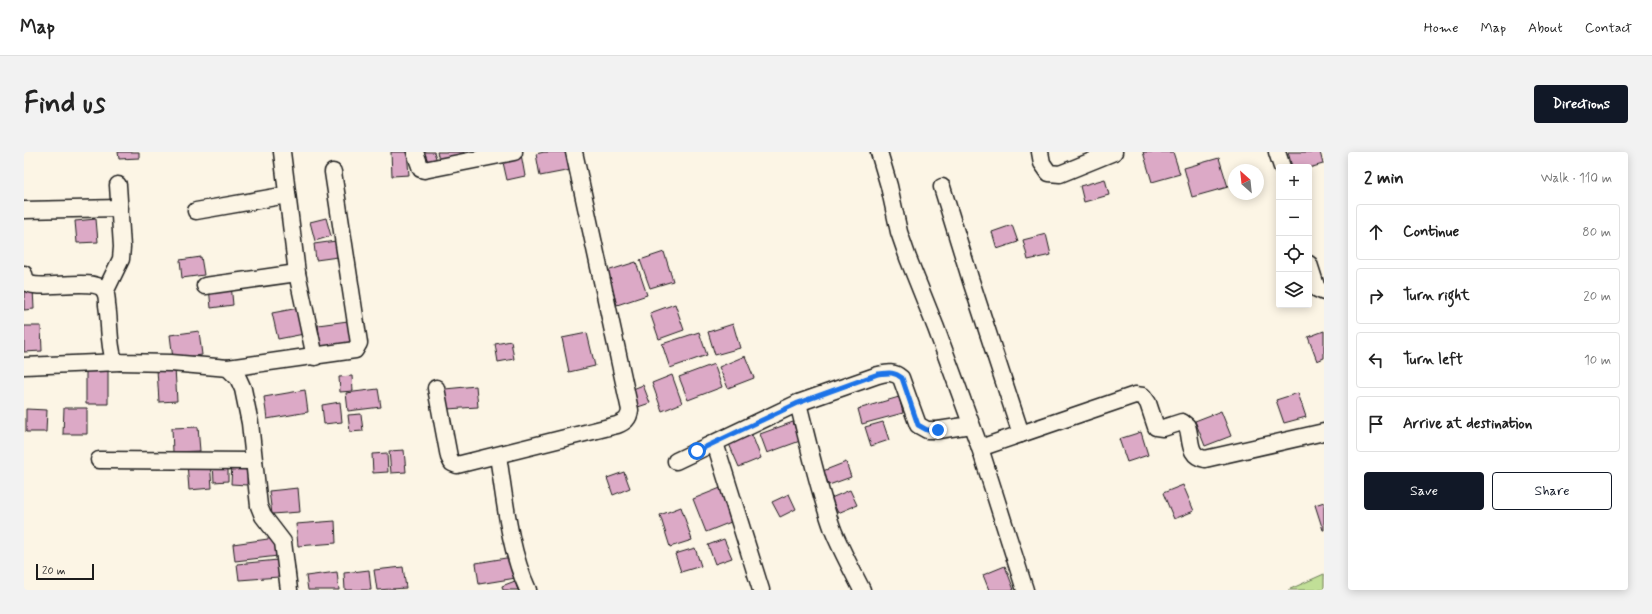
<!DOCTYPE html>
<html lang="en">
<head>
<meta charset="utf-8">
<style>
	body { margin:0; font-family:Mynerve,sans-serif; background:#f2f2f2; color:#222 }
	.controls { position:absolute; right:12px; top:12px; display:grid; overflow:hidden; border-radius:4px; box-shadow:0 2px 10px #0003 }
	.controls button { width:36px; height:36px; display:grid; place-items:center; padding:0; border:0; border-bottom:1px solid #e0e0e0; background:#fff; color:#222; font:20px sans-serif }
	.compass { position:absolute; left:1204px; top:12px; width:36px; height:36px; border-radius:50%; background:#fff; box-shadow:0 2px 10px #0003; rotate:333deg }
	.scale { position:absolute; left:12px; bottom:10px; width:58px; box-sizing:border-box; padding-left:4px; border:2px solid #1c1c1c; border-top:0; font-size:11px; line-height:14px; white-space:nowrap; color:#1c1c1c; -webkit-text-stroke:3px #fcf5e5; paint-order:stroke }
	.stop { position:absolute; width:12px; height:12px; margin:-9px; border:3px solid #1a73e8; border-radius:50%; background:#fff }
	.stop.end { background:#1a73e8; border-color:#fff; box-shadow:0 1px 4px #0008 }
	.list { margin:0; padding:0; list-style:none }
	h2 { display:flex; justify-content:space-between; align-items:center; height:52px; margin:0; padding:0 16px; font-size:17px }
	h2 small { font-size:13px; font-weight:400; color:#767676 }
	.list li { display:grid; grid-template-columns:26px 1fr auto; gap:12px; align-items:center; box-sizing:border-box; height:56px; margin:0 8px 8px; padding:0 8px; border:1px solid #e0e0e0; border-radius:4px }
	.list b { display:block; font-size:15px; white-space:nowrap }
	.list em { font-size:13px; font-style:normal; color:#767676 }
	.actions { display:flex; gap:8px; padding:12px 16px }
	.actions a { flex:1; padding:9px 0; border:1px solid #111827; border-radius:4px; text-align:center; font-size:14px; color:#111827 }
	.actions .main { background:#111827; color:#fff }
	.icon { flex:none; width:22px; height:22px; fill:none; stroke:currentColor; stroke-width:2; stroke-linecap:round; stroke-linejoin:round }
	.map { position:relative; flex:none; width:1300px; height:438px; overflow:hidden; border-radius:4px }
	header { display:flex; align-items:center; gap:24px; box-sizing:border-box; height:56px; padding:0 20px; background:#fff; border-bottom:1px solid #e0e0e0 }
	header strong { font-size:19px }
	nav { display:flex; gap:22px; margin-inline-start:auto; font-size:14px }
	.intro { display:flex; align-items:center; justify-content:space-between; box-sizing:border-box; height:96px; padding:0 24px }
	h1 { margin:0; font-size:28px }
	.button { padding:10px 18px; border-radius:4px; background:#111827; color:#fff; font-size:14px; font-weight:700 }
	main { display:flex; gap:24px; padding:0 24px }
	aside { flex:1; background:#fff; border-radius:4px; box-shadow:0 2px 10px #0003 }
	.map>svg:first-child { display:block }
	.green { fill:#c1df97; stroke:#6e7e5a }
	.building { fill:#dca9c6; stroke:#1c1c1c }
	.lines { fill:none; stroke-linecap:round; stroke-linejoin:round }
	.minor-casing { stroke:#1c1c1c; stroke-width:19 }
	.minor { stroke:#fcf5e5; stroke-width:16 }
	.route { stroke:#1a73e8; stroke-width:5 }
</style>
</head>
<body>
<header>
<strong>Map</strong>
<nav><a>Home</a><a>Map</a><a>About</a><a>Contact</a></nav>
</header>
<div class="intro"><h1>Find us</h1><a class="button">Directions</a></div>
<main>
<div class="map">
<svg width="1300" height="438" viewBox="0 0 1300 438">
	<rect width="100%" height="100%" fill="#fcf5e5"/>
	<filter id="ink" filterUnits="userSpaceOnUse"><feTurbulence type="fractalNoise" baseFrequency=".025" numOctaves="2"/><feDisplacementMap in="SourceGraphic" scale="8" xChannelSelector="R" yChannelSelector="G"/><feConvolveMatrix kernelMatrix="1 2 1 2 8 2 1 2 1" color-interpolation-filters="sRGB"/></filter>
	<g filter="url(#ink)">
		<polygon class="green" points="1300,422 1300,438 1264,438"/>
		<g class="building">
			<polygon points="94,0 115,0 115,6 95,7"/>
			<polygon points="367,0 383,0 385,23 368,24"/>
			<polygon points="392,0 410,0 413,9 396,14"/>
			<polygon points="413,0 440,0 440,2 415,8"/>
			<polygon points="520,0 543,0 547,18 516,24 512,2"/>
			<polygon points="1119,0 1149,0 1156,22 1128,30"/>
			<polygon points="1264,0 1296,0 1299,12 1285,16 1268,15"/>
			<polygon points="497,2 501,24 483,28 478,6"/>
			<polygon points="1195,6 1204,35 1168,45 1160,16"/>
			<polygon points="1081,27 1085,43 1060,50 1056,34"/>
			<polygon points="302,66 307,84 291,89 286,70"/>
			<polygon points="72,67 74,90 53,91 51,69"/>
			<polygon points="988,73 994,90 973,97 968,80"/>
			<polygon points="1022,82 1027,103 1004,108 999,88"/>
			<polygon points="312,89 314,105 292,108 290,92"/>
			<polygon points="640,100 649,129 626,136 616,108"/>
			<polygon points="177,105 180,123 158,126 156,108"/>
			<polygon points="612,110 623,143 593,153 583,119"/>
			<polygon points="207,132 209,153 187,156 185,135"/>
			<polygon points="9,136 10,157 0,158 0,137"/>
			<polygon points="651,152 660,178 635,187 626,161"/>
			<polygon points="280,155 285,181 254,187 248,161"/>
			<polygon points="324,169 327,194 297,198 294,173"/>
			<polygon points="709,172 716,196 691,203 684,180"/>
			<polygon points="0,174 17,174 18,199 0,200"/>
			<polygon points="175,179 178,203 149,207 146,183"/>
			<polygon points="1300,179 1300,206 1293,209 1284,185"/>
			<polygon points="675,180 683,203 646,216 638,192"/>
			<polygon points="563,181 571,214 545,220 538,186"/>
			<polygon points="487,189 490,207 474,210 471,192"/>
			<polygon points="721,204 730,226 704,236 695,215"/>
			<polygon points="690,212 698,235 664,248 655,225"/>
			<polygon points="151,216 153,249 135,250 133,217"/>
			<polygon points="84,217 84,252 62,252 62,218"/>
			<polygon points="648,223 658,251 638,259 628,231"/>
			<polygon points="328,224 329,239 316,240 315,225"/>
			<polygon points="619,233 626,251 611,256 604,239"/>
			<polygon points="452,234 454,255 423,257 421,237"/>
			<polygon points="354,237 357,255 324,259 322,241"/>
			<polygon points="281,238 284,260 243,267 240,245"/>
			<polygon points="1274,241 1282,265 1260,271 1252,248"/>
			<polygon points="875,245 879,261 838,272 834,257"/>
			<polygon points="316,250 318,270 300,272 298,253"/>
			<polygon points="40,256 63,256 63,282 39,282"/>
			<polygon points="2,257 23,258 22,280 2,280"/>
			<polygon points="1197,259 1207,284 1181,294 1171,269"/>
			<polygon points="337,262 339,279 326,280 324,263"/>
			<polygon points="769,270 776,289 743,301 736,282"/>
			<polygon points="859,270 865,288 847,294 841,275"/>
			<polygon points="174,275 176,299 149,300 148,276"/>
			<polygon points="1117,280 1124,303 1103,310 1095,287"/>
			<polygon points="728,283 737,306 715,315 705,292"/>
			<polygon points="380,298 382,320 367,321 365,299"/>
			<polygon points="363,301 364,320 349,321 348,302"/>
			<polygon points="186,309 188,336 165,338 163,311"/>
			<polygon points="204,310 204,329 190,330 189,311"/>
			<polygon points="822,310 827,325 805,333 799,319"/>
			<polygon points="208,312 224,313 223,333 207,332"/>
			<polygon points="600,320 606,336 589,343 583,326"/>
			<polygon points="1159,333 1170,359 1150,367 1139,341"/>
			<polygon points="699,335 712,368 682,380 669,347"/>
			<polygon points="274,336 276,360 248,362 245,339"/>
			<polygon points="826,338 833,353 814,361 807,346"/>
			<polygon points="765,342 772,357 756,365 748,350"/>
			<polygon points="1300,350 1300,378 1299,378 1291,353"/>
			<polygon points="657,355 668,388 646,395 636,363"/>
			<polygon points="311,369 312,391 274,394 272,372"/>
			<polygon points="251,386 254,404 211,409 209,392"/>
			<polygon points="700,387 708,406 691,412 684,393"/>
			<polygon points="671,396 677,414 657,420 651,402"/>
			<polygon points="488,405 492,426 455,432 452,411"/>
			<polygon points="254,408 255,425 215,428 213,412"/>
			<polygon points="981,414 990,438 965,438 959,423"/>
			<polygon points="379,415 382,436 353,438 350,418"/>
			<polygon points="345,418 347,438 321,438 320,421"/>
			<polygon points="313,420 315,438 284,438 282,424"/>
			<polygon points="491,429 494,438 479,438 478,434"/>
		</g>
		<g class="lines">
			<g class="minor-casing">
				<g id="minor">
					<polyline points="258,0 273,121 291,205"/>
					<polyline points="391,0 397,17 400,18 490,0"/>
					<polyline points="855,0 865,34 875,80 884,106 912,176 956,296 1001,438"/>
					<polyline points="1016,0 1018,11 1025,21 1036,22 1090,0"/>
					<polyline points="1253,0 1258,15"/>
					<polyline points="918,35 947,129 997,282"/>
					<polyline points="0,58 96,56"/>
					<polyline points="172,59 263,43"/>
					<polyline points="1285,112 1293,137 1300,140"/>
					<path d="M0,122C1,126 2,131 6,132C21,138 74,124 81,140C83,144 83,149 83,153C86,170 84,191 90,208L96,210L147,211L204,216L214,226L219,237L226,271L235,354L239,364L259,390L265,438"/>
					<polyline points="181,134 273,121"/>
					<polyline points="81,140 97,107 98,95 94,33"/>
					<polyline points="0,214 96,210"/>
					<polyline points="204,216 331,198 335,191 309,20"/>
					<path d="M412,236L425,305L428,311L433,313L593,273C601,270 605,267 606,258L550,0"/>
					<path d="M774,251C785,294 794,337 809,378C817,398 828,418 838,438"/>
					<polyline points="691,291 737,438"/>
					<path d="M956,296L1111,243L1119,244L1124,251L1132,275L1139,276L1158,270L1163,274C1168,287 1163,304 1181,307L1300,280"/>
					<path d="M474,304C481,348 485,397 504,438"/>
					<polyline points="75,308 230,309"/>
					<path d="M652,309L774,251L854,223C863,221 870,219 877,226L894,273L903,278H914L947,273"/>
				</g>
			</g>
			<use href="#minor" class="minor"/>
		</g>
	</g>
	<g class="lines" filter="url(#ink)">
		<path class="route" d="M673,299L774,251L854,222C863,221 870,219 878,226L894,273L903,278H914"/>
	</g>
</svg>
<div class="controls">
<button>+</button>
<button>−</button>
<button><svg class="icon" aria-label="locate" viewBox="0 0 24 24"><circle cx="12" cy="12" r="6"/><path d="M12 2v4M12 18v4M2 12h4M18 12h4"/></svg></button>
<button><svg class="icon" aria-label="layers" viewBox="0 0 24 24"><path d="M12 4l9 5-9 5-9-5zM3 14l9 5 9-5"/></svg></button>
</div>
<svg class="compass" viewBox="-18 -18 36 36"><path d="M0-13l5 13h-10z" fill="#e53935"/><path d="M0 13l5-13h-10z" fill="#767676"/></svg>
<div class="scale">20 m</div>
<div class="stop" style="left:673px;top:299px"></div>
<div class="stop end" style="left:914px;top:278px"></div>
</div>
<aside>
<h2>2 min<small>Walk · 110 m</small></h2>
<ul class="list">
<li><svg class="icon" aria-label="ahead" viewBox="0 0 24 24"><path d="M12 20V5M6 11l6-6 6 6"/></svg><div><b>Continue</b></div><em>80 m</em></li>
<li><svg class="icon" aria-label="right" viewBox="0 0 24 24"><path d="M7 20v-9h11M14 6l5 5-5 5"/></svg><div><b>Turn right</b></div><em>20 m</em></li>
<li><svg class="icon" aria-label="left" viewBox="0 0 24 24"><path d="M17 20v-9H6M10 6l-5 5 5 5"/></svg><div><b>Turn left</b></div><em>10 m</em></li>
<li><svg class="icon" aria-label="arrive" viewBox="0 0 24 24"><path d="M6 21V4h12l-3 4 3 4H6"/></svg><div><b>Arrive at destination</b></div></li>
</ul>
<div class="actions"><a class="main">Save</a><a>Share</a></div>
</aside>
</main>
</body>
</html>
